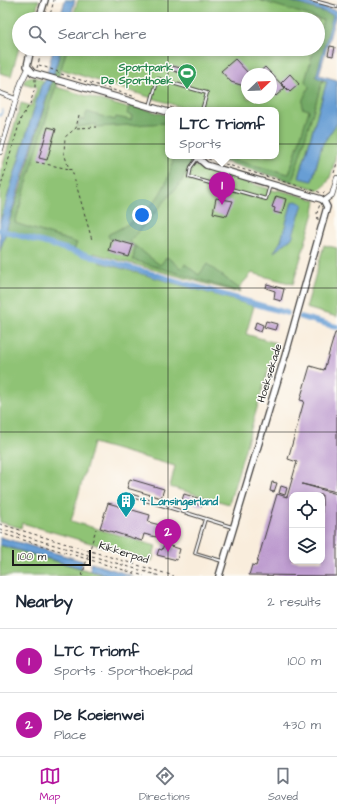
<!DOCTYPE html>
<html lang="en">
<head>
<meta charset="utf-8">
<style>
	body { margin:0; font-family:"Architects Daughter",sans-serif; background:#f2f2f3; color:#1f2937 }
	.controls { position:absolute; right:12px; bottom:12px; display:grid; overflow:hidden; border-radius:8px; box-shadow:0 2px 6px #0003 }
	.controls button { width:36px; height:36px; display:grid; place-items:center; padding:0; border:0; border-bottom:1px solid #e0e1e3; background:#fff; color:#1f2937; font:20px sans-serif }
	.compass { position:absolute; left:241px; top:68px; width:36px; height:36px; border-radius:50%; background:#fff; box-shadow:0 2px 6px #0003; rotate:67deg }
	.scale { position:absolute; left:12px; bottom:10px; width:79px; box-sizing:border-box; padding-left:4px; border:2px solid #1c1c1c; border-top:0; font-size:11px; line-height:14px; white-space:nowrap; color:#1c1c1c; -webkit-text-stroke:3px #fdfcf7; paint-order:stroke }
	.you { position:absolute; left:142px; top:215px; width:14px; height:14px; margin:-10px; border:3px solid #fff; border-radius:50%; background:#1a73e8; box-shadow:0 0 0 6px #1a73e833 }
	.badge { display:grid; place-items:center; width:26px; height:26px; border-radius:50%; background:#b5179e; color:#fff; font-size:13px; font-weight:700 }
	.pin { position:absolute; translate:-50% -33px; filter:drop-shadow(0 1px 2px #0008) }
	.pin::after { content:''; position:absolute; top:21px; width:14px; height:12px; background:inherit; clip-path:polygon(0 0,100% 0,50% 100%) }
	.popup { position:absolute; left:165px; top:107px; width:114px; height:52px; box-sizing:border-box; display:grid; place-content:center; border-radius:8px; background:#fff; filter:drop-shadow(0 1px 3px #0005); font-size:13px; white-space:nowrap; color:#747a83 }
	.popup b { font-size:15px; color:#1f2937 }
	.popup::after { content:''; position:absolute; left:50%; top:100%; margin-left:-8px; border:8px solid transparent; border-top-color:#fff }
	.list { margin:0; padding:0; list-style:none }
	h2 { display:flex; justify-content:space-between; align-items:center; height:52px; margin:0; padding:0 16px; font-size:17px }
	h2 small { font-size:13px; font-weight:400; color:#747a83 }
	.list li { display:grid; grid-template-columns:26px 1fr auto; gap:12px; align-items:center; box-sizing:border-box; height:64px; padding:0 16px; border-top:1px solid #e0e1e3 }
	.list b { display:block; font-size:15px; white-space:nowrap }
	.list p { margin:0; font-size:13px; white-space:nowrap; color:#747a83 }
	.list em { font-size:13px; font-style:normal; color:#747a83 }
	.icon { flex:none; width:22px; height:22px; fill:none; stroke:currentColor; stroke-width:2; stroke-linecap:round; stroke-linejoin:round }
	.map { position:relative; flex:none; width:337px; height:576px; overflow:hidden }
	.search { position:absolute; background:#fff; box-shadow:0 2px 6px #0003; left:12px; right:12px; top:12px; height:44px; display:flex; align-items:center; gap:10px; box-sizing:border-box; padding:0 14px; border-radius:22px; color:#747a83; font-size:15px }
	.sheet { height:180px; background:#fff }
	nav { display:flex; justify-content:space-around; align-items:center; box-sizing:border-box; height:56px; border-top:1px solid #e0e1e3; background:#fff; font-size:11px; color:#747a83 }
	nav a { display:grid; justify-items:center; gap:2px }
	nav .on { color:#b5179e }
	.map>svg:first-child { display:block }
	.green { fill:#8fc374; stroke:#567048; fill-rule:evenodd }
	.forest { fill:#73a966; stroke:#486241 }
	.water { fill:#679ed4; stroke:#425d78 }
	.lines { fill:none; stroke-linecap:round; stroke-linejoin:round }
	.stream { stroke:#679ed4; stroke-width:1.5 }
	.canal { stroke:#679ed4; stroke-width:5.5 }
	.building { fill:#bd9bcf; fill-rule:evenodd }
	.service-casing { stroke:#3d3b39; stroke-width:4 }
	.pedestrian-casing { stroke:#3d3b39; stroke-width:5.5 }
	.minor-casing { stroke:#3d3b39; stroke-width:6 }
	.tertiary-casing { stroke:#3d3b39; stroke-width:8 }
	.path { stroke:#3d3b39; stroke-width:1; stroke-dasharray:3 3; stroke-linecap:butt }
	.service { stroke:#fff; stroke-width:2 }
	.pedestrian { stroke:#fff; stroke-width:3.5 }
	.minor { stroke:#fff; stroke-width:4.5 }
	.tertiary { stroke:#fff; stroke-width:5.5 }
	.grid { fill:none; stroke:#1c1c1c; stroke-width:1; stroke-opacity:0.55 }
	.labels { text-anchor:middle; stroke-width:3; stroke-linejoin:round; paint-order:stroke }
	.leisure-label { font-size:11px; font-weight:bold; fill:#27864d; stroke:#fdfcf7; text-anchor:end }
	.street-label { font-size:11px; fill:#1c1c1c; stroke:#fdfcf7 }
	.culture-label { font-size:11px; font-weight:bold; fill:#0d838f; stroke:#fdfcf7; text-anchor:start }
</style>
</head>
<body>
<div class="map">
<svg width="337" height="576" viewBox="0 0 337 576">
	<rect width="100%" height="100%" fill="#fdfcf7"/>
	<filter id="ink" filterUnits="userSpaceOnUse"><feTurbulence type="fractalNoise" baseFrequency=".025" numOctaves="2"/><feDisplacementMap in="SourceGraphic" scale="8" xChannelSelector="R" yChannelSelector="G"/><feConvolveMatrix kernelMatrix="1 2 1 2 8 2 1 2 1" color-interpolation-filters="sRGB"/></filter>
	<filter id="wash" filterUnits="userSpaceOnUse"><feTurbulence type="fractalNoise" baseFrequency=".012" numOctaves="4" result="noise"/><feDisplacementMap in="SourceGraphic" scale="16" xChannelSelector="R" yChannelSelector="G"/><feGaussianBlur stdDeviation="0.9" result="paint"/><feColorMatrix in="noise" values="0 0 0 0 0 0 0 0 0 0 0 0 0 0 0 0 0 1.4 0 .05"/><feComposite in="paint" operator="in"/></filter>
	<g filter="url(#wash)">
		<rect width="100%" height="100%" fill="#f9eddc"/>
		<g class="green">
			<polygon points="0,0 39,0 34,19 19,19 19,48 11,76 0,73"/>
			<path d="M78,0H269L329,17L311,79L323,82V79L327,81L299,177L313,179L322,145L337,123C337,140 337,182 319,190L292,182L293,180L207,156H276V110H190L57,68L63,49H318V19H72ZM247,74H271V98H247Z"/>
			<polygon points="32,76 45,81 41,86 0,222 0,175 21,103 31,106 37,87 23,83 26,78"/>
			<path d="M53,86L168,120V156H185L187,164L276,191L279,190L316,200L314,213L293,284L252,273L235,292L93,253L94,255L100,257L99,262L254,306L246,334L276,343L229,504L170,487L175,466L93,443L71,521L156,546L152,561L22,523L21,528L0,522V251L6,230L74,250L9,229ZM292,202V238L275,251L281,241Z"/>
			<polygon points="324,245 337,248 337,317 306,308"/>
			<polygon points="0,545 13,549 107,576 0,576"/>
		</g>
		<g class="forest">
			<polygon points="259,0 287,0 334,15 316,77 323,79 292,182 205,156 218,156 289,174 309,110 302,108 303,99 309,87 305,81 314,49 318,49 318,36 323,20"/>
			<polygon points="61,49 67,49 15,223 77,243 74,250 6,230 21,187"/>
			<polygon points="131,105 167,115 168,123 96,127 96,124 77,127 80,119 84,120 87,112 115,120 116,117 131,120 132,116 127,114 129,106"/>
			<path d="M174,156H192C192,163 185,173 182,181L130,242L160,265L167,257L181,268L185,264L199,275L207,264L241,290L240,292L133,260L135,247L110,239L108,236L109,234C146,217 166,197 174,156Z"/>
		</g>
		<g class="water">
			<polygon points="65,0 75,0 70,19 60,19"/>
			<polygon points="287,0 299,0 337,11 319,75 337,80 337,123 322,145 312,181 299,178 327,81 316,77 333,15"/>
			<polygon points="53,49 61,49 0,251 0,222 41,86 45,81"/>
			<polygon points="296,201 303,204 292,238 274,252 281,241 292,202"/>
			<polygon points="0,537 83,561 81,568 0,545"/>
			<polygon points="91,563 134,576 109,576 90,570"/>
		</g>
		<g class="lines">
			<polyline class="stream" points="0,116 3,110"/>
			<g class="canal">
				<polyline points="0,230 287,313"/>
				<polyline points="301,317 337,327"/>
			</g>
		</g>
		<g id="blocks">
			<g class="building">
				<polygon points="330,46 335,47 333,56 328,55"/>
				<polygon points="235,59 249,74 247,74 247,87 231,82 221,71"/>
				<polygon points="172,66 181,68 180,73 171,70"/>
				<polygon points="265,67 285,88 276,96 271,91 271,74 257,74"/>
				<polygon points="290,74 299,84 290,92 281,83"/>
				<polygon points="48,127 56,129 47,160 39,158"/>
				<polygon points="276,196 286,199 282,214 274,212 275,208 272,207"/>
				<polygon points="216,198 233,201 227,216 213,213"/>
				<polygon points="112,239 133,245 129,257 109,251"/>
				<polygon points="267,284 284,289 281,301 274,299 275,291 266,288"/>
				<polygon points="266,321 277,324 275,330 264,327"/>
				<polygon points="256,322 263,325 261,332 254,329"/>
				<path d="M335,333H337V492L302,484L337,494V576L249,575L252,565L256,566L277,494L287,497L297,462L288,459L304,401L300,400L310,366L324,370ZM292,495H322V561H292Z"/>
				<polygon points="130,479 164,489 161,498 127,488"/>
				<polygon points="272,482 277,483 274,492 270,491"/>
				<polygon points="281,486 287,488 285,495 279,493"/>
				<polygon points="184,494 204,500 202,506 182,500"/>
				<polygon points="108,503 150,515 148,522 160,525 156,537 144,534 142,541 100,528"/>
				<polygon points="164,544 180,549 177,560 157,555 159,549 162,550"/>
			</g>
		</g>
	</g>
	<g filter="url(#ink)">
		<use href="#blocks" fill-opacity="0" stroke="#3d3b39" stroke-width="1"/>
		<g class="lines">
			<g class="service-casing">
				<g id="service">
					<polyline points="311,0 337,7"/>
					<polyline points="150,106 158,79 207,93 202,110"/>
					<polyline points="197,159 191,167 189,177 266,199 270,185"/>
					<polyline points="129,495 232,527"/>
					<polyline points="205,519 195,553 222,561"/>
				</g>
			</g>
			<g class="pedestrian-casing">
				<polyline id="pedestrian" points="0,93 16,99"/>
			</g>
			<g class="minor-casing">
				<g id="minor">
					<polyline points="0,152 21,83 28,69"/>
					<polyline points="324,201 332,195 337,178"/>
				</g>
			</g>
			<g class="tertiary-casing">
				<g id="tertiary">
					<polyline points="39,19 45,0"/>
					<polyline points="31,49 27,66 33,73 168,112"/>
					<polyline points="196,156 206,165 321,199 324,201 327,207 288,346 219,576"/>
				</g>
			</g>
			<g class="path">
				<polyline points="49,19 54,0"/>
				<polyline points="39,65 56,71 61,74 136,97"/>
				<polyline points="37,68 42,49"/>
				<polyline points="170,107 178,110"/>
				<polyline points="79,115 76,128 65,137 64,153 69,169 72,170 92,240"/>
				<polyline points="77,128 96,127"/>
				<polyline points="208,159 322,193"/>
				<polyline points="36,162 69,169"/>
				<polyline points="334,173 337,163"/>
				<polyline points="0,189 21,118 30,104 35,88 35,79"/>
				<polyline points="323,193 328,190"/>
				<polyline points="318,220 317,213 320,204"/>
				<polyline points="0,524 174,576"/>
				<polyline points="0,529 160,576"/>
				<polyline points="0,533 144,576"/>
				<polyline points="82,576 96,529"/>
			</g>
			<use href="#service" class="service"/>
			<use href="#pedestrian" class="pedestrian"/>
			<use href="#minor" class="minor"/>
			<use href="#tertiary" class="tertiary"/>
		</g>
	</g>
	<path class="grid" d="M168,0V19M168,49V576M0,144H337M0,288H337M0,432H337"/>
	<defs>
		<g id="stadium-pin" transform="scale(1)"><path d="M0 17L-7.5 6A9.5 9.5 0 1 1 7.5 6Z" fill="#2e9e5b" stroke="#fdfcf7"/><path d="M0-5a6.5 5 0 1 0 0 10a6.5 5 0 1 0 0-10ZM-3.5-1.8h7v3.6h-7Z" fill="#fff"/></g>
		<g id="building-pin" transform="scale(1)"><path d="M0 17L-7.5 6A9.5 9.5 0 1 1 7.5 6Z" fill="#0f9aa8" stroke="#fdfcf7"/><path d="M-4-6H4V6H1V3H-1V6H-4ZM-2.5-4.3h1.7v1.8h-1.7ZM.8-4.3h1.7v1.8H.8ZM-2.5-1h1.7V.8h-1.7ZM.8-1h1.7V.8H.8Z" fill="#fff"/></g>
	</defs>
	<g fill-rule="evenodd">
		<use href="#stadium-pin" x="187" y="73"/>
		<use href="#building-pin" x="126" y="501"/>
	</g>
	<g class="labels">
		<g class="leisure-label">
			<text x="173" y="71">Sportpark<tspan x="173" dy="13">De Sporthoek</tspan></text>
		</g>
		<g class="street-label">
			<text transform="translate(269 373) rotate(-73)" y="4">Hoeksekade</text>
			<text transform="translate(124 552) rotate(17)" y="4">Kikkerpad</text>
		</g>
		<g class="culture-label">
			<text x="140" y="505">'t Lansingerland</text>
		</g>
	</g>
</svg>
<div class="controls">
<button><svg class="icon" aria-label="locate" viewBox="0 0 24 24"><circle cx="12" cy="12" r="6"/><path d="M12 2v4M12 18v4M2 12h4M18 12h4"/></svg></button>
<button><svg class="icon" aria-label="layers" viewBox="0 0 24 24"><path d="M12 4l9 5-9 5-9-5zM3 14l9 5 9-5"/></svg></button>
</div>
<svg class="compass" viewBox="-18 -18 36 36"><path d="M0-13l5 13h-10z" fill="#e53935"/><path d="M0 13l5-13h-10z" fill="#747a83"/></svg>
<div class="scale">100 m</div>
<div class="you"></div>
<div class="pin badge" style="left:222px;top:205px">1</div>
<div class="popup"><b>LTC Triomf</b>Sports</div>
<div class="pin badge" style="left:168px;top:552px">2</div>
<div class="search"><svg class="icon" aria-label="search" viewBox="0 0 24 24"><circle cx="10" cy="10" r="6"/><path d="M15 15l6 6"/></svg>Search here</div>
</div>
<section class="sheet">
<h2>Nearby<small>2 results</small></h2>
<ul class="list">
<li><span class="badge">1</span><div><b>LTC Triomf</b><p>Sports · Sporthoekpad</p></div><em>100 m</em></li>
<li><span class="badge">2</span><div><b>De Koeienwei</b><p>Place</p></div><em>430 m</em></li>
</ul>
</section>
<nav>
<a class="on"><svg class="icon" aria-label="map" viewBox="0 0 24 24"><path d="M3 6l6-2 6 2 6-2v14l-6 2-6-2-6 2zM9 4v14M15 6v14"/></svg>Map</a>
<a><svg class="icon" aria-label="directions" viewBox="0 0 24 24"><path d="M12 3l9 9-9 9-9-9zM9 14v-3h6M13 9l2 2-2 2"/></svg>Directions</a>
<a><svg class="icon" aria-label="saved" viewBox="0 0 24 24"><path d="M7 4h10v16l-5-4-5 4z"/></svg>Saved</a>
</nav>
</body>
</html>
